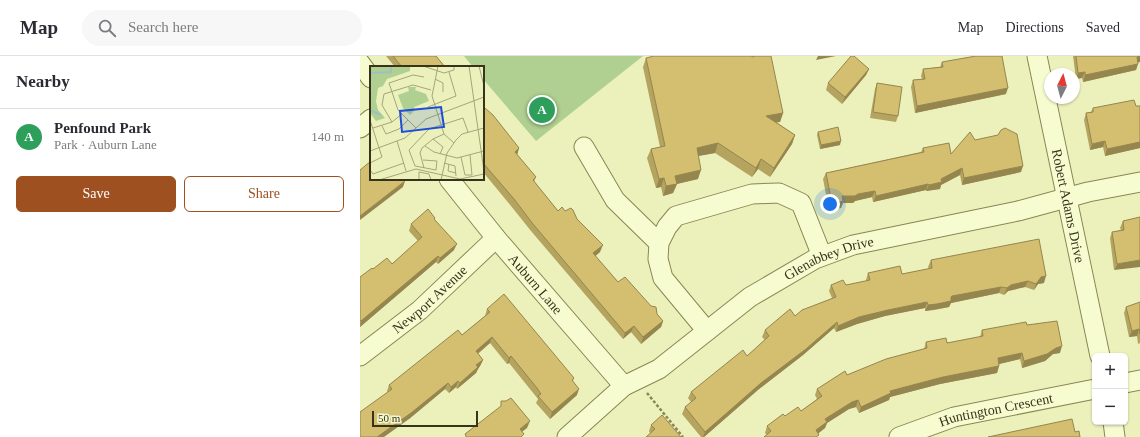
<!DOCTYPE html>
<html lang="en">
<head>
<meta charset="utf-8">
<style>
	body { margin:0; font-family:Georgia,serif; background:#f7f7f7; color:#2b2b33 }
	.controls { position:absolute; right:12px; bottom:12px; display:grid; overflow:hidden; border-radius:6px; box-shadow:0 1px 3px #0004 }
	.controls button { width:36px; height:36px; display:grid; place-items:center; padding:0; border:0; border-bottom:1px solid #e1e1e2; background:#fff; color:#2b2b33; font:20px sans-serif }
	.compass { position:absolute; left:684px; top:12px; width:36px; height:36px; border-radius:50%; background:#fff; box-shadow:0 1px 3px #0004; rotate:6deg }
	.scale { position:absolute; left:12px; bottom:10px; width:106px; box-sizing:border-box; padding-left:4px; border:2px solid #38341b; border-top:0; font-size:11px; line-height:14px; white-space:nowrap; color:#38341b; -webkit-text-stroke:3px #f4f8cd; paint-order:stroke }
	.you { position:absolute; left:470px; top:148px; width:14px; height:14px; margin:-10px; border:3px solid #fff; border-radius:50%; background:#1a73e8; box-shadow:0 0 0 6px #1a73e833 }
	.badge { display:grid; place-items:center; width:26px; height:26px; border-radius:50%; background:#9e5020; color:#fff; font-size:13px; font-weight:700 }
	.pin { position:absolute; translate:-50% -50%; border:2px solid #fff; box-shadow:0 1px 4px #0006 }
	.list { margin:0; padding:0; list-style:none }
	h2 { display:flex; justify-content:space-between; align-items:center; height:52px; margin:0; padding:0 16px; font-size:17px }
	h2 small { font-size:13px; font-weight:400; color:#7c7c81 }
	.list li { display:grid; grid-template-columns:26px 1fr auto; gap:12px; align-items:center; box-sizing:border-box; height:56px; padding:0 16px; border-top:1px solid #e1e1e2 }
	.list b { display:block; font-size:15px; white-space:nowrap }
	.list p { margin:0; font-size:13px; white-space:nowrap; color:#7c7c81 }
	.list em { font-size:13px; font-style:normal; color:#7c7c81 }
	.actions { display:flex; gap:8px; padding:12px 16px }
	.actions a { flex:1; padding:9px 0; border:1px solid #9e5020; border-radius:6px; text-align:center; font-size:14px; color:#9e5020 }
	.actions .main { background:#9e5020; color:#fff }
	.icon { flex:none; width:22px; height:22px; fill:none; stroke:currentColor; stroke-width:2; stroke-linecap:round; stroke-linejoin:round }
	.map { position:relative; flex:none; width:780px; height:381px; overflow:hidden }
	header { display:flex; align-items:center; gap:24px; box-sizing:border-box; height:56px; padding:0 20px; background:#fff; border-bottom:1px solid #e1e1e2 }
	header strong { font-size:19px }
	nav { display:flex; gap:22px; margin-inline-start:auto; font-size:14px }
	.search { width:280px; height:36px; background:#f7f7f7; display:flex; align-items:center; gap:10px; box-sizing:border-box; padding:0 14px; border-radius:22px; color:#7c7c81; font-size:15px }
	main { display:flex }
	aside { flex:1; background:#fff }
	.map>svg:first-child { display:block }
	.green { fill:#afd090 }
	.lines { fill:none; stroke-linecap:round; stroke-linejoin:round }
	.minor-casing { stroke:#8a8654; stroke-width:21 }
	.path { stroke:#8a8654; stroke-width:2.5; stroke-dasharray:3 2; stroke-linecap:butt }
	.minor { stroke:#f7fcd0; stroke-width:19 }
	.wall { fill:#b5a45f }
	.shaded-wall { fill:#94864e }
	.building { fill:#d3bf6f; stroke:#94864e }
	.labels { text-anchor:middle; stroke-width:3; stroke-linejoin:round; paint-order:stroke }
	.street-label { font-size:14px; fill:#38341b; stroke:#f4f8cd }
	.inset-river { fill:none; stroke:#a1bfc2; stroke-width:2 }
	.inset-road { fill:none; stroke:#a4a57c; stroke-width:1 }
	.view { fill:#1d4ed8; fill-opacity:0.15; stroke:#1d4ed8; stroke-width:2 }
	.inset-edge { fill:none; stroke:#38341b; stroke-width:2 }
</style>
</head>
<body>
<header>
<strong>Map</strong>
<div class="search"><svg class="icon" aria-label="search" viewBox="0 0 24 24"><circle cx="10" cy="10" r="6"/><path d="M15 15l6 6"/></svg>Search here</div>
<nav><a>Map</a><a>Directions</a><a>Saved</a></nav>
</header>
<main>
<aside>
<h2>Nearby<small></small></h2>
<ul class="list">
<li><span class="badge" style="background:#2e9e5b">A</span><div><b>Penfound Park</b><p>Park · Auburn Lane</p></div><em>140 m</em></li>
</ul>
<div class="actions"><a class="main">Save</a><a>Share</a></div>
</aside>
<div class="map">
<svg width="780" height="381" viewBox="0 0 780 381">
	<rect width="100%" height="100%" fill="#ecf1bc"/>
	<polygon class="green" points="104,0 283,0 176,85 123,23 123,11 113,11"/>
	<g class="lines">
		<g class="minor-casing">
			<g id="minor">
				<path id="s1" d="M677,0L740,300"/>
				<polyline points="0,7 11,22"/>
				<polyline points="0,72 11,63"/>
				<polyline points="224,91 255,144 299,187"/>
				<path id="s2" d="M89,123L136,182L264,330"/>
				<polyline points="347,275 303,222 298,203 299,187 307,171 316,160 392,138 419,137 441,147 462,200"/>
				<path id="s3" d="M0,300L60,254L136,182"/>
				<polyline points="765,327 780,324"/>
				<polyline points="753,366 755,381"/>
				<path id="s4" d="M207,381L264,330L299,313L390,241L455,203L493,189L658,155L728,136L780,126"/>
				<path id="s5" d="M539,381L594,361L735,333"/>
			</g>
		</g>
		<polyline class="path" points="287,337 323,381"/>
		<use href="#minor" class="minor"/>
	</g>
	<g class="wall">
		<polygon points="26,0 76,0 85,11 35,11"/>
		<polygon points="713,0 780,0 776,14 723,26 722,22 716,23"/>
		<polygon points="286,2 423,57 420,66 416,66 435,79 432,88 410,121 398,113 392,121 355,97 338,100 338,123 317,128 313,137 303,140 301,131 296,132 287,102 291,93 300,91 283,11"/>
		<polygon points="582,6 646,38 555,57 551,31 553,24 562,23 561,20 563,13 580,11"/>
		<polygon points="509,13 506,19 482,48 466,34 468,27"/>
		<polygon points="517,27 538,60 536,66 510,62 515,33"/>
		<polygon points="776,50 780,50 780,92 745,100 743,91 730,94 724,64 726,57 731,56 733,52"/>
		<polygon points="123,51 159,92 157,99 176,121 174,126 198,155 205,155 217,163 240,196 235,200 258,226 297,258 303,265 301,271 281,288 271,276 263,283 171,175 151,150 123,116"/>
		<polygon points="458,76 480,89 460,93 457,79"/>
		<polygon points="615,84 661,116 602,129 600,119 581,129 580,133 566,135 566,134 513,146 512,141 495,145 493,147 483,147 481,152 469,154 463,123 466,117 561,96 563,92 591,98"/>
		<polygon points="780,161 754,214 750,182 752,176 761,174 760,172 763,165"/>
		<polygon points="75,162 75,164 94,194 78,208 76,206 0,271 0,221 13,213 32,208 58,185 49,175 51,168"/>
		<polygon points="571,204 684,227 678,228 674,234 665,231 648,235 644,239 639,237 591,247 589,251 575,254 565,255 565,252 525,260 497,268 476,276 474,272 443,299 399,333 344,381 341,381 322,358 325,351 331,346 328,342 331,336 387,300 405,284 402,281 405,274 472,242 469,235 471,229 486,229 506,225 506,224 508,217 542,218 569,213 568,211"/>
		<polygon points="780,246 780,287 778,288 777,280 769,281 764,257 766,251"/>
		<polygon points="127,253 214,322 213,325 217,339 190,363 176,347 178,343 149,307 147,308 130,287 118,298 123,304 120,310 118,313 116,317 97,333 96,331 89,337 85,333 49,363 27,335 29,329 102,279 125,260"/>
		<polygon points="667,269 700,297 693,298 685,305 662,312 660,303 639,308 639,310 637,317 580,328 530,341 529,344 499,357 496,351 489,353 467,367 465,372 458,377 407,379 405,377 407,370 425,360 441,355 457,343 455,339 457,333 487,319 564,293 566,286 587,287 620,281 622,274"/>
		<polygon points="291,369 321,381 290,377 289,375"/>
	</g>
	<g class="shaded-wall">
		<polygon points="458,0 476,0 456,4"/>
		<polygon points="780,0 780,6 775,7 777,1"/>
		<polygon points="778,8 776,14 723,26 725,19"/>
		<polygon points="509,13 506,19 482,48 485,41"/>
		<polygon points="725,16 722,22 716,23 718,17"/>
		<polygon points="648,32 646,38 555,57 557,50"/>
		<polygon points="423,57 420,66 403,69 406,60"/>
		<polygon points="435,79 432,88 410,121 414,112"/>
		<polygon points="481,85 480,89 460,93 461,89"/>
		<polygon points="745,85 743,91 730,94 732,88"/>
		<polygon points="780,86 780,92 745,100 747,93"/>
		<polygon points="358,87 355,97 333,101 337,92"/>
		<polygon points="159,92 157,99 155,96"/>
		<polygon points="401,103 398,113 392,121 396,112"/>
		<polygon points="663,110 661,116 602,129 604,122"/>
		<polygon points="602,112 600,119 581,129 580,133 566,135 569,129 581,123"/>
		<polygon points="341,114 338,123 312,129 315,120"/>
		<polygon points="304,122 301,131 296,132 299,123"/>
		<polygon points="45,125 43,131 0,164 0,160"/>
		<polygon points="317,128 313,137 303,140 306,130"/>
		<polygon points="568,128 566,134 513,146 516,140"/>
		<polygon points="515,135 512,141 495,145 493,147 483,147 481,152 469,154 472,148 482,140 498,138"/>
		<polygon points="97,188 94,194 78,208 80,202"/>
		<polygon points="243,189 240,196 231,204 233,197"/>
		<polygon points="78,200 76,206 0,271 1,265"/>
		<polygon points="780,204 780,211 754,214 757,208"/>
		<polygon points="686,220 684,227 678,228 674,234 676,228 681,221"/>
		<polygon points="668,225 665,231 648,235 644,239 647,232 651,229"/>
		<polygon points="641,231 639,237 591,247 589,251 565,255 568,249 592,240"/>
		<polygon points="567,246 565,252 525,260 497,268 476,276 478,270 499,261 528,254"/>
		<polygon points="303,265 301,271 281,288 283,281"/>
		<polygon points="477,266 474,272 443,299 399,333 344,381 343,381 345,376 401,327"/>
		<polygon points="274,270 271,276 263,283 265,277"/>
		<polygon points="779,273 777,280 769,281 772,275"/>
		<polygon points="132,281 130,287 113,301 116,295"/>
		<polygon points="702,290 700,297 693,298 685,305 662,312 664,305 696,292"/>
		<polygon points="662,297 660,303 635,309 638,302"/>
		<polygon points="151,300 149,307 147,308 149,302"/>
		<polygon points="123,304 120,310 118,313 116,317 97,333 100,327 116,309"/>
		<polygon points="639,310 637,317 580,328 530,341 529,344 499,357 501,351 530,335 583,321"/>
		<polygon points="98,325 96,331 89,337 91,331"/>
		<polygon points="88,327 85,333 49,363 24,381 17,381"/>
		<polygon points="219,333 217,339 190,363 192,356"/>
		<polygon points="498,344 496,351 489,353 467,367 465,372 454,381 456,374 465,363 492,346"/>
		<polygon points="170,365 167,372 158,379 160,373"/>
	</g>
	<g class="building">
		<polygon points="33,0 76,0 85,11 42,11"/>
		<polygon points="294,0 392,0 392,1 395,0 411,0 423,57 406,60 435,79 414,112 401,103 396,112 358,87 337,92 341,114 315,120 317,128 306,130 304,122 299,123 291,93 305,90 286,2"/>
		<polygon points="491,0 494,0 509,13 485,41 468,27"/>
		<polygon points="616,0 642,0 648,32 557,50 553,24 565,23 563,13 583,11 582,6"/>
		<polygon points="716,0 780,0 777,1 778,8 725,19 725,16 718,17"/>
		<polygon points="517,27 542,31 538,60 513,56"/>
		<polygon points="774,44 776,50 780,50 780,86 747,93 745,85 732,88 726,57 733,56 733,52"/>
		<polygon points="123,51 124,53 125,52 133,59 159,92 155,96 176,121 173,124 198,155 202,151 205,155 211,152 213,154 217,163 243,189 233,197 258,226 265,221 291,250 296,251 297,258 303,265 283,281 274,270 265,277 173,168 154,143 123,107"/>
		<polygon points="478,71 481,85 461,89 458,76"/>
		<polygon points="645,72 657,78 663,110 604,122 602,112 581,123 582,126 569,129 568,128 516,140 515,135 498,138 495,140 482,140 483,145 472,148 466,117 564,96 563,92 589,87 591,98 610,76 615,84 638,79 641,74"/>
		<polygon points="11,105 11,123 43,123 45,125 0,160 0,114"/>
		<polygon points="68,153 75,162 74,163 97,188 80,202 78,200 1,265 0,264 0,221 12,212 13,213 27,202 32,208 62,181 51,168"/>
		<polygon points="780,161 780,204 757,208 752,176 764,174 763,165"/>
		<polygon points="679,183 686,220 681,221 676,228 668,225 651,229 647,232 641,231 592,240 591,241 591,245 577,248 568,249 567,246 528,254 499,261 478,270 477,266 446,293 401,327 345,376 325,351 336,342 331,336 383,294 387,300 409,280 405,274 430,253 435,260 442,254 476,241 471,229 483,224 486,229 510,224 508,217 540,210 542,218 572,212 571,204"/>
		<polygon points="144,238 214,322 212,324 219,333 192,356 178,340 181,338 177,332 151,300 149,302 132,281 116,295 123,304 116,309 118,311 100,327 98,325 91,331 88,327 51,357 17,381 0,381 0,356 32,333 29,329 98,274 102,279 130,256 127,253"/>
		<polygon points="780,246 780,278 779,273 772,275 766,251"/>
		<polygon points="697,265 702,290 696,292 687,298 664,305 662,297 638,302 639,310 583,321 530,335 531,337 501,351 498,344 492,346 465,363 467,366 456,374 459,379 456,381 404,381 411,375 407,370 423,358 425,360 438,351 441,355 462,340 457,333 485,315 487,319 526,303 567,292 566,286 586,282 587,287 623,280 622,274 666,266 667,269"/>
		<polygon points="151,342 170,365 160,373 164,378 161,381 106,381 106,380 105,378 141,350 141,345 146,345"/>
		<polygon points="302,359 321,381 286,381 295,373 291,369"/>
		<polygon points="712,363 715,376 719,375 720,381 628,381"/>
	</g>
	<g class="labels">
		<g class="street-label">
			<text dy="5" stroke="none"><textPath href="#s1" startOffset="153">Robert Adams Drive</textPath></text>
			<text dy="5" stroke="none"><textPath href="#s4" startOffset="320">Glenabbey Drive</textPath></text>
			<text dy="5" stroke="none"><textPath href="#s2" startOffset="136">Auburn Lane</textPath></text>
			<text dy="5" stroke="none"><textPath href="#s3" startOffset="90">Newport Avenue</textPath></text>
			<text dy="5" stroke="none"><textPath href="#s5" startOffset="101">Huntington Crescent</textPath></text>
		</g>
	</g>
	<g transform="translate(10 10)">
		<rect width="114" height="114" fill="#ecf1bc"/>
		<path d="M0,0H40V5L17,13L13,20L8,22L6,35L8,44L15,52L6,55L0,47ZM38,21H46L45,24L56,28L59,35L44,41L45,44L40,49L33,42L28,29L39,25Z" fill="#afd090"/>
		<path class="inset-river" d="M0,7L21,6V0M0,44L11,49"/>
		<path class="inset-road" d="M53,0L74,7L84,4V0M68,0L62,30L74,68L84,77M99,0L114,105M109,0L114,20M65,13L73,17V26M58,41L86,30L79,6M0,54L12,91L0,97M22,56L12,39L14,28L43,19L61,24M12,60L16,68L29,63L38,54M3,62L22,56L32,48M46,62L28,44L19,17L43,9L54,11M63,73L73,81L70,88M27,75L36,105M55,80L64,86L87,92L114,85M0,85L35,72L56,53L114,31M91,91L95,109H102L100,89M53,94L67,95L66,104L45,100L39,84L59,63L93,52L98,66M74,97L85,100L86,110M79,98L78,105L86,107M54,102L50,87L52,82L63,73L74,68M0,104L3,108L34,97M9,114L46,103L90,113L114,108M49,114V106L59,108L61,114M71,114L77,87L86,74L92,68L114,62"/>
		<path class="view" d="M71,41L74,61L32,66L30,45Z"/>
		<rect width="114" height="114" class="inset-edge"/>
	</g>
</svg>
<div class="controls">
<button>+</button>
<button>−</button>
</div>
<svg class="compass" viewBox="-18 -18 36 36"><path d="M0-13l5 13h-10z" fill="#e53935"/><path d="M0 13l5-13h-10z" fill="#7c7c81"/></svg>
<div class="scale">50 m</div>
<div class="you"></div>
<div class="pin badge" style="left:182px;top:54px;background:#2e9e5b">A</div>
</div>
</main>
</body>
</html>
